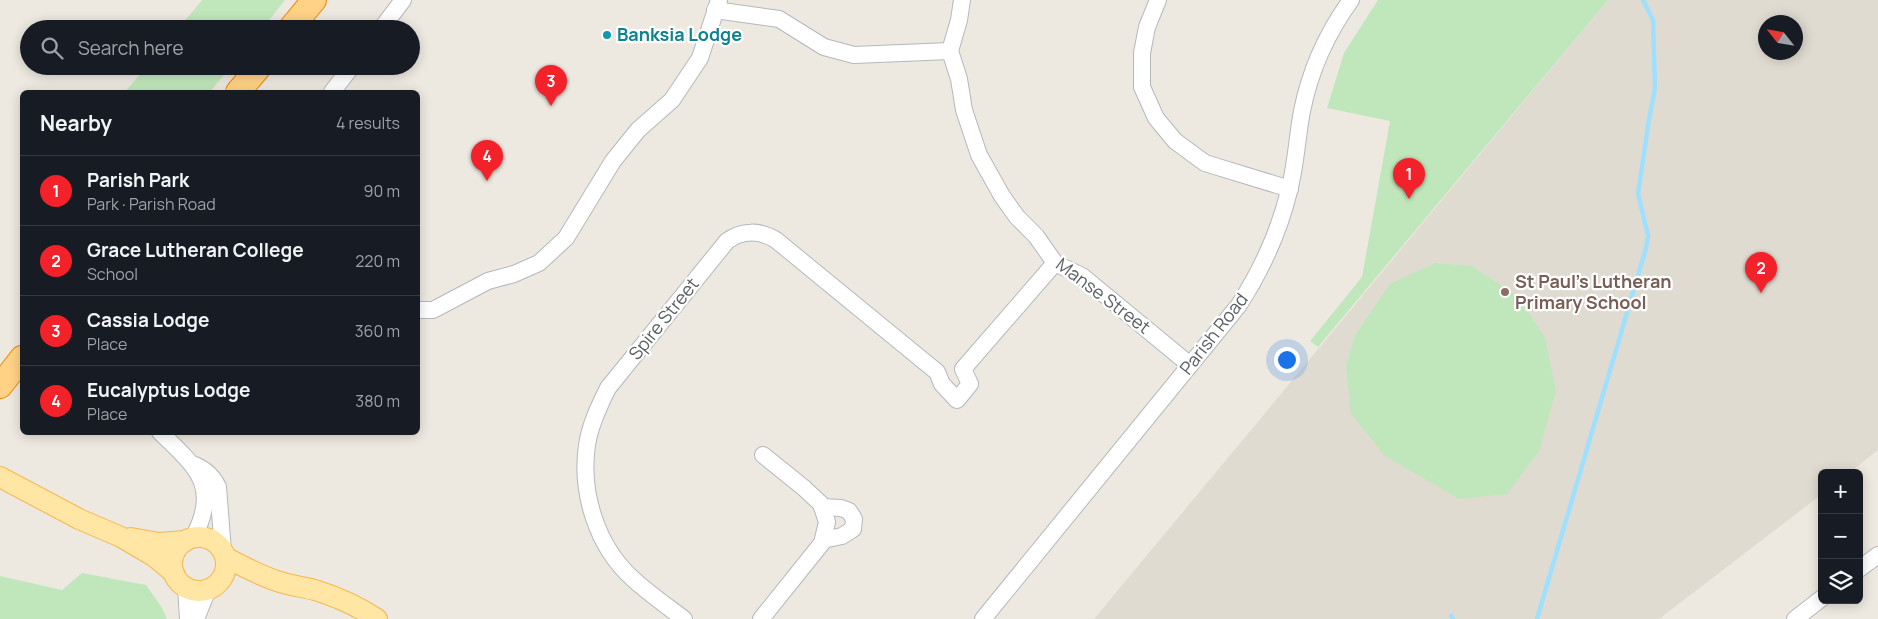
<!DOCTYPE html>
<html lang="en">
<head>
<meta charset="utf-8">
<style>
	body { margin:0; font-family:Manrope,sans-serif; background:#242831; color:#f1f3f6 }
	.controls { position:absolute; right:15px; bottom:15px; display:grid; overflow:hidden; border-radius:8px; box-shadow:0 2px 12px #0003 }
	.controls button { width:45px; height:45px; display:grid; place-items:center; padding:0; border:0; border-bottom:1px solid #363941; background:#171b24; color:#f1f3f6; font:25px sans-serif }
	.compass { position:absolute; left:1758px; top:15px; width:45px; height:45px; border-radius:50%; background:#171b24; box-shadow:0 2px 12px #0003; rotate:301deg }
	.you { position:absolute; left:1286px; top:359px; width:18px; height:18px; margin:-12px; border:4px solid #fff; border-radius:50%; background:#1a73e8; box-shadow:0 0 0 8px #1a73e833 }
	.badge { display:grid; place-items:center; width:32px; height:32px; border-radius:50%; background:#f32129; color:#fff; font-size:16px; font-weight:700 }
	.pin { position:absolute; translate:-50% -41px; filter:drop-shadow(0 1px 2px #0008) }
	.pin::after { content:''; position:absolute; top:26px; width:18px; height:15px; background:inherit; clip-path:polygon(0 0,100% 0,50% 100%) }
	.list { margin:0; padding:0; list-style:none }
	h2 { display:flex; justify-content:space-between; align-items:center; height:65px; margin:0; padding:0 20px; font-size:21px }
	h2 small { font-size:16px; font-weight:400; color:#9ea1a6 }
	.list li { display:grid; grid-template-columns:32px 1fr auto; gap:15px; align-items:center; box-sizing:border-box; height:70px; padding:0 20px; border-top:1px solid #363941 }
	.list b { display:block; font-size:19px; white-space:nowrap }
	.list p { margin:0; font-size:16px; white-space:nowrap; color:#9ea1a6 }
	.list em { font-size:16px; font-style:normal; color:#9ea1a6 }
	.icon { flex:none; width:28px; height:28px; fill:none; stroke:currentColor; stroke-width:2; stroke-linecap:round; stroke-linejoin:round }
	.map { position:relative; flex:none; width:1878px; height:619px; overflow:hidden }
	.search { position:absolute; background:#171b24; box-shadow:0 2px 12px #0003; left:20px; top:20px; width:400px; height:55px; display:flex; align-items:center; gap:12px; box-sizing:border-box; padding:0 18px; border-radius:28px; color:#9ea1a6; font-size:19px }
	.panel { position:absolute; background:#171b24; box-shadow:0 2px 12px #0003; left:20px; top:90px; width:400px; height:345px; border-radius:8px }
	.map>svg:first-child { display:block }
	.education { fill:#e0dbd1; fill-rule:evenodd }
	.green { fill:#c0e7bb }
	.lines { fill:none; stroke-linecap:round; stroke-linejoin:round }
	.stream { stroke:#9fe0ff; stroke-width:4.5 }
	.minor-casing { stroke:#b4b8bc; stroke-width:18 }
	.major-casing { stroke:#f9b54e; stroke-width:22 }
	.highway-casing { stroke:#e80; stroke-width:26 }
	.minor { stroke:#fff; stroke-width:16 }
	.major { stroke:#ffe6a4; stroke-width:20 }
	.highway { stroke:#ffd286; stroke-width:24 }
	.culture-dot { fill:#0f9aa8; stroke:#fff; stroke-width:2 }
	.education-dot { fill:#8d6e63; stroke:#fff; stroke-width:2 }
	.labels { text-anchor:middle; stroke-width:4.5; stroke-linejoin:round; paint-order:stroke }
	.culture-label { font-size:18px; font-weight:bold; fill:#0d838f; stroke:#fff; text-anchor:start }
	.education-label { font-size:18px; font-weight:bold; fill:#785e54; stroke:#fff; text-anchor:start }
	.street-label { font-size:18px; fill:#595f63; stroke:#fff }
</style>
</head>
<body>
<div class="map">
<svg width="1878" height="619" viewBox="0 0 1878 619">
	<rect width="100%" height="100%" fill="#ede9e1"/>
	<path class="education" d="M1608,0H1878V450L1849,473H1822V494L1659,619H1094ZM1766,22H1796V52H1766Z"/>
	<g class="green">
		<polygon points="202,0 285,0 262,29 178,29"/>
		<polygon points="1378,0 1608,0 1318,347 1310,341 1362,277 1390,121 1327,108 1344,53"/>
		<polygon points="147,66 231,66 210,92 125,92"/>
		<polygon points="1435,263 1472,266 1517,296 1545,337 1556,391 1539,451 1507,494 1459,499 1385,456 1351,414 1346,366 1355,335 1390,284"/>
		<polygon points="82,573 146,585 162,608 167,619 0,619 0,576 62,590"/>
	</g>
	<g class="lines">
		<g class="stream">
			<polyline points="1451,616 1453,619"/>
			<polyline points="1537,619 1646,248 1648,235 1638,194 1649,119 1655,89 1653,20 1643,0"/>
		</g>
		<g class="minor-casing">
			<g id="minor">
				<polyline points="962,0 959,20 950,51 959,79 964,110 979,155 1002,196 1017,217 1036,236 1055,263 1082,276 1190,365"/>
				<polyline points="1158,0 1147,27 1142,53 1142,87 1156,118 1175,141 1205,163 1290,189"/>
				<polyline points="715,10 779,19 824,47 854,55 950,51"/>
				<polyline points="381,29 403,0"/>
				<polyline points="332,92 352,66"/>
				<polyline points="418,310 433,310 488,281 514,274 539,263 566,238 613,161 638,130 672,100 700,58 719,0"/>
				<path d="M160,432C196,467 221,486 193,538"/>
				<path d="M195,465C206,470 213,476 218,487L223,551"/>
				<polyline points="822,507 841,508 849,511 854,519 853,529 842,536 823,540"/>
				<polyline points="1859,569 1878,555"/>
				<polyline points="186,587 188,619"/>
				<polyline points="196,619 208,589"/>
				<path d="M684,619C667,606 648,593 632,578C597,546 580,493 587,445C590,425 599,406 608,388L727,241C742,230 760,230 776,240L937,372L942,384L957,400L970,384L963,369L1055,263"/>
				<polyline points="761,619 822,543 827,522 821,504 804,488 763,455"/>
				<path d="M983,619L1239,305C1262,269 1279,232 1289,191C1296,165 1297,137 1302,111C1310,71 1327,33 1351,0"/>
				<polyline points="1795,619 1822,598"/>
			</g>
		</g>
		<g class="major-casing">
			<g id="major">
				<polyline points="0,477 79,519 121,537 155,557 174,573"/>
				<circle cx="199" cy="564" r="27"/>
				<polyline points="131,538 159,543 185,541"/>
				<path d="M225,557C242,566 259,575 277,581C291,586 305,587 318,591C340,598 359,607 377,619"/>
			</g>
		</g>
		<g class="highway-casing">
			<g id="highway">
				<polyline points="290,29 314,0"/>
				<polyline points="238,92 260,66"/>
				<polyline points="0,386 22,358"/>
			</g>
		</g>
		<use href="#minor" class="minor"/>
		<use href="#major" class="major"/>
		<use href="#highway" class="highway"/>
	</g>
	<circle class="culture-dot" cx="607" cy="35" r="5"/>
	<circle class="education-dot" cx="1505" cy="292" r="5"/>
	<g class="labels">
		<g class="culture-label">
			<text x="617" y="41">Banksia Lodge</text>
		</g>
		<g class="education-label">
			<text x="1515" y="288">St Paul's Lutheran<tspan x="1515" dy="21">Primary School</tspan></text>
		</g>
		<g class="street-label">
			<text transform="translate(1103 296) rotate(37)" y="6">Manse Street</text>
			<text transform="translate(664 319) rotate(-51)" y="6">Spire Street</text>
			<text transform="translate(1214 334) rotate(-52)" y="6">Parish Road</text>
		</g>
	</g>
</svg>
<div class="controls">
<button>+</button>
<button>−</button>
<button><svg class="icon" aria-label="layers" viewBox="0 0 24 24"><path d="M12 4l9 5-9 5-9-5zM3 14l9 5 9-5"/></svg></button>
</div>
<svg class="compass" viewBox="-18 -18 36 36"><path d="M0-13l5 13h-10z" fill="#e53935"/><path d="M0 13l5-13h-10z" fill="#9ea1a6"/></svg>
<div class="you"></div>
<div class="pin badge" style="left:1409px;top:199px">1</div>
<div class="pin badge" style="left:1761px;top:293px">2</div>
<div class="pin badge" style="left:551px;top:106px">3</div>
<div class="pin badge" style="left:487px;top:181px">4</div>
<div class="search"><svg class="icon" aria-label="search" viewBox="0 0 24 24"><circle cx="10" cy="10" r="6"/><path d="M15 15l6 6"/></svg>Search here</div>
<section class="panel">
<h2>Nearby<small>4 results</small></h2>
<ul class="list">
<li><span class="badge">1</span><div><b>Parish Park</b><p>Park · Parish Road</p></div><em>90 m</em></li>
<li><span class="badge">2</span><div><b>Grace Lutheran College</b><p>School</p></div><em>220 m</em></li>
<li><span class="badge">3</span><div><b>Cassia Lodge</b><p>Place</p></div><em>360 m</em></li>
<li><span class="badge">4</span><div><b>Eucalyptus Lodge</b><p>Place</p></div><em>380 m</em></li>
</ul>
</section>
</div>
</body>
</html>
